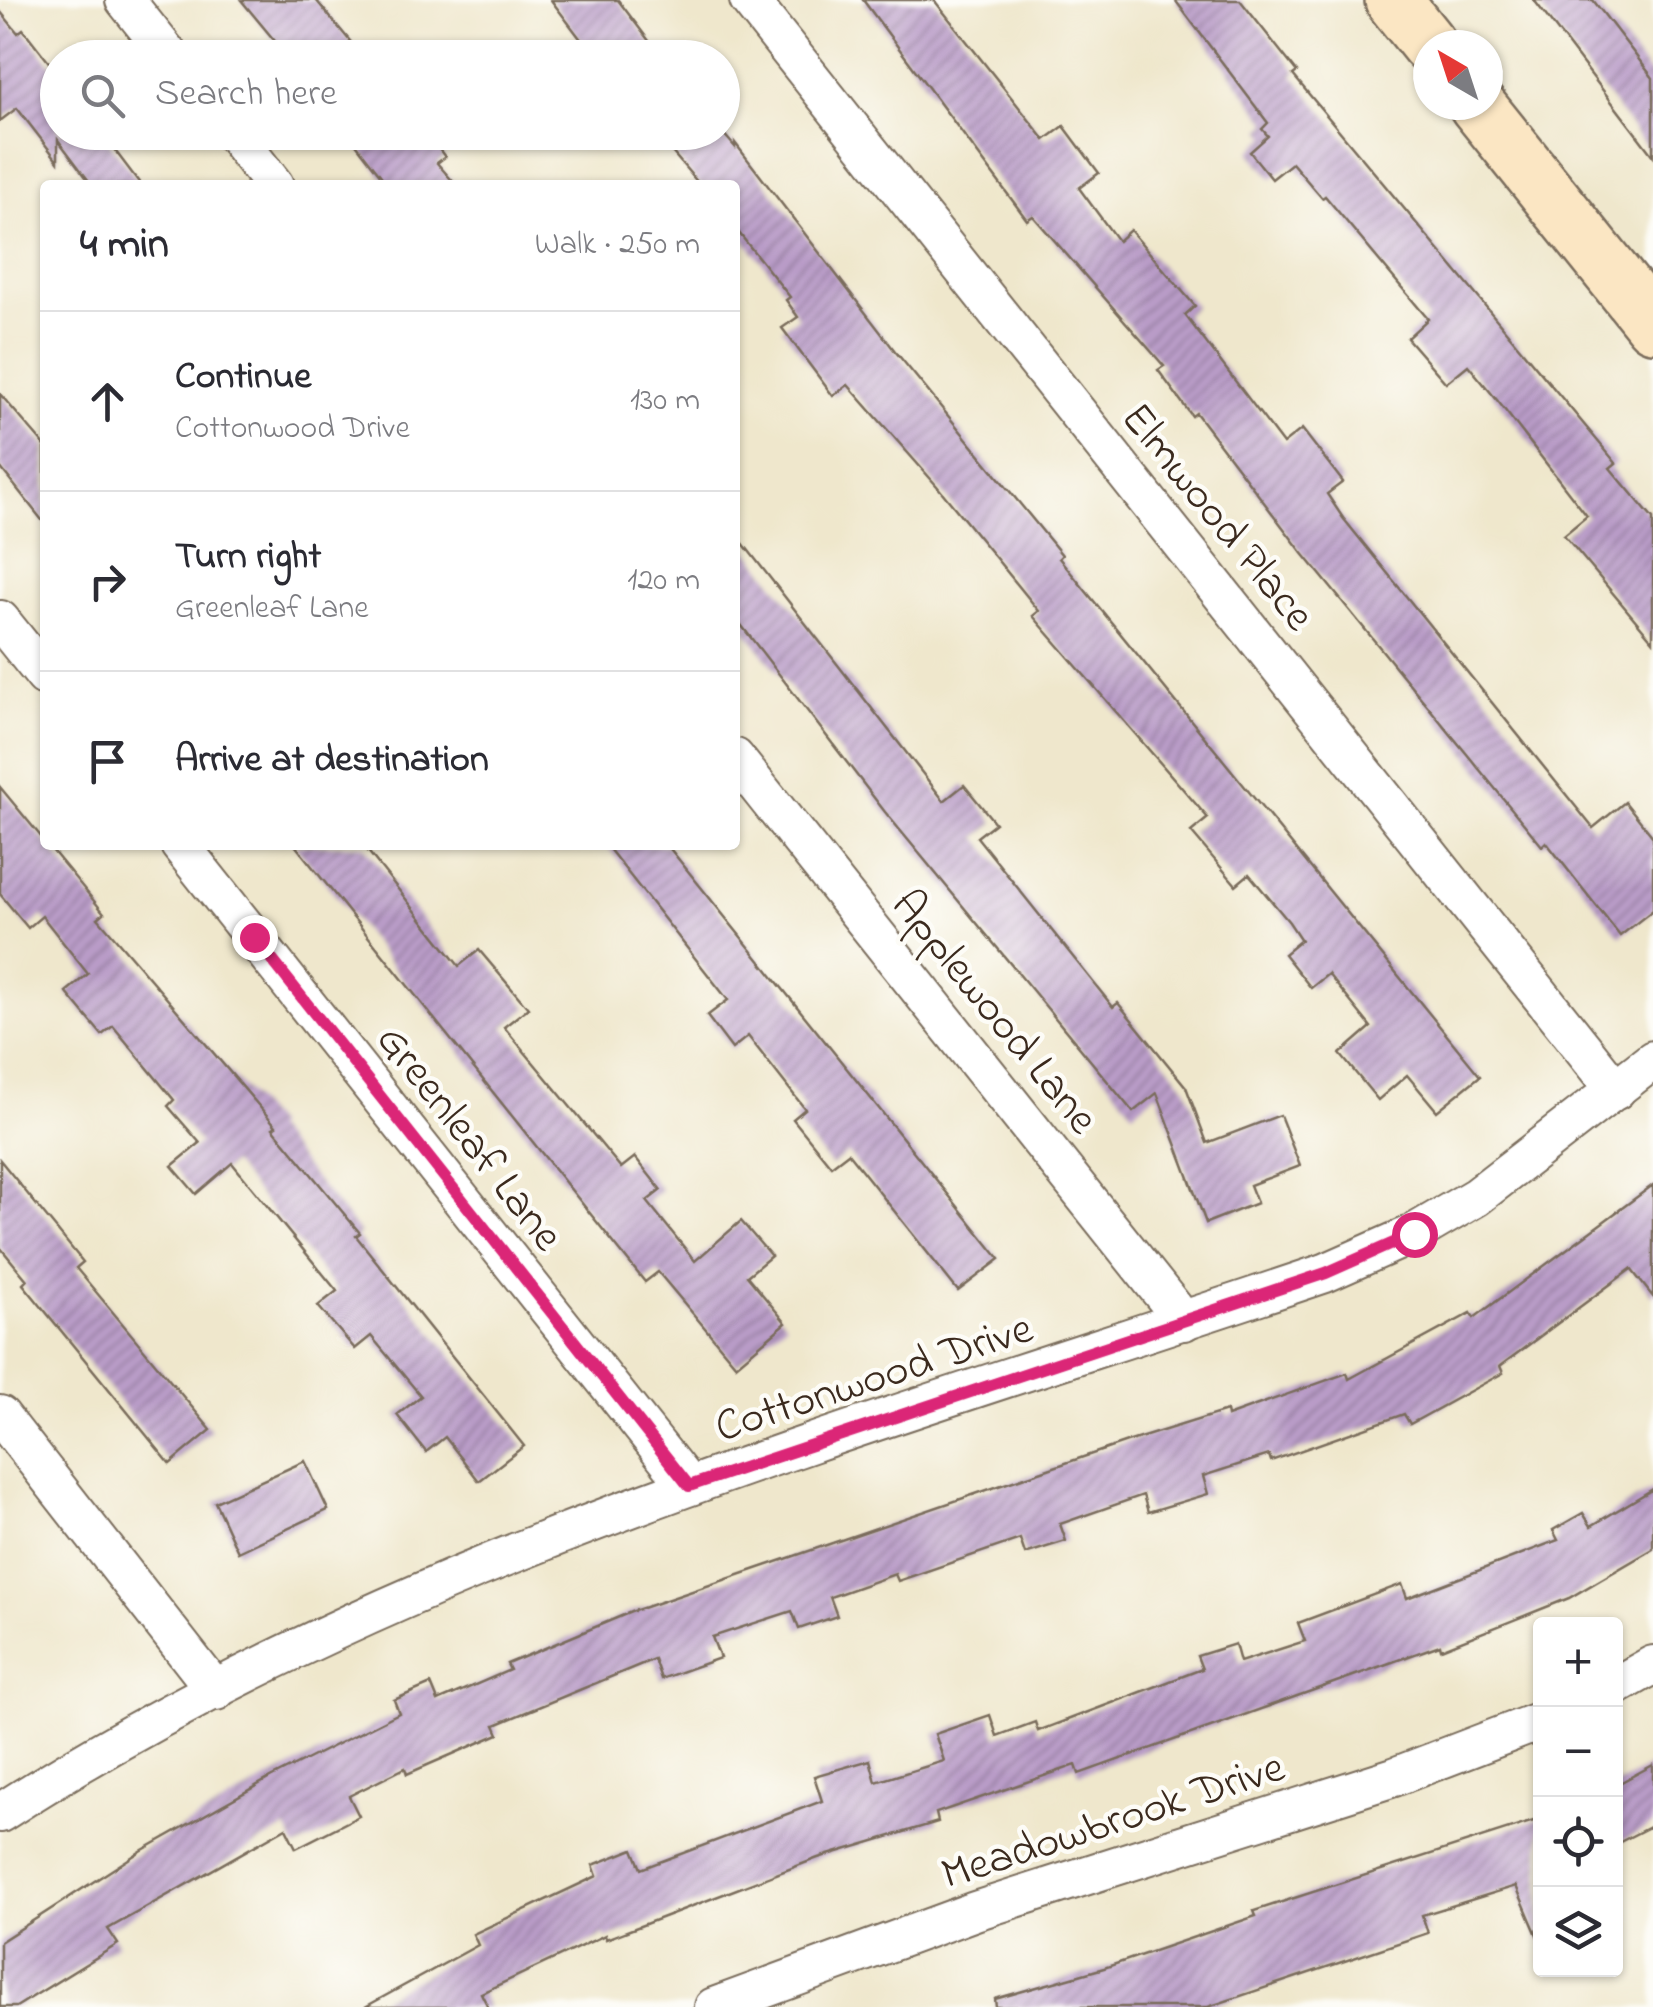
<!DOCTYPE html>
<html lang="en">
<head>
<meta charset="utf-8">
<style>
	body { margin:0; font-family:"Indie Flower",sans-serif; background:#f2f2f3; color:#2b2b33 }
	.controls { position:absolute; right:30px; bottom:30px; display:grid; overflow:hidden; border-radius:10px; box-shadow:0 2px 8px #0004 }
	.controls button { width:90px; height:90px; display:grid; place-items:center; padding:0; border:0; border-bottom:2px solid #e1e1e2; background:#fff; color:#2b2b33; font:50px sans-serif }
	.compass { position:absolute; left:1413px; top:30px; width:90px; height:90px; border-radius:50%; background:#fff; box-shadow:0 2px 8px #0004; rotate:321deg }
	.stop { position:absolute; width:30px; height:30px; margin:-22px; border:8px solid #db2777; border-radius:50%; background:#fff }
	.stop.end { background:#db2777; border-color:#fff; box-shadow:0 2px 10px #0008 }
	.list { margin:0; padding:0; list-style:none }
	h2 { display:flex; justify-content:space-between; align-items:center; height:130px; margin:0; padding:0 40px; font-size:42px }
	h2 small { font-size:32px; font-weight:400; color:#7c7c81 }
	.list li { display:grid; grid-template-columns:65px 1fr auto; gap:30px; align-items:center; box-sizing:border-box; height:180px; padding:0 40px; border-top:2px solid #e1e1e2 }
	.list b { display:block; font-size:38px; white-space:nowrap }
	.list p { margin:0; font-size:32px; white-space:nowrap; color:#7c7c81 }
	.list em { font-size:32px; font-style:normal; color:#7c7c81 }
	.icon { flex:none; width:55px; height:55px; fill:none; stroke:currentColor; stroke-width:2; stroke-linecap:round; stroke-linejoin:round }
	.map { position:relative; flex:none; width:1653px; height:2007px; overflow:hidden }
	.search { position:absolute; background:#fff; box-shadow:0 2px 8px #0004; left:40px; top:40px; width:700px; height:110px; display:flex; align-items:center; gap:25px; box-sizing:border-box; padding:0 35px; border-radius:55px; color:#7c7c81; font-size:38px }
	.panel { position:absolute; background:#fff; box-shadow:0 2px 8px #0004; left:40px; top:180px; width:700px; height:670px; border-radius:10px }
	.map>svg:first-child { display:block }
	.building { fill:url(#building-hatch) }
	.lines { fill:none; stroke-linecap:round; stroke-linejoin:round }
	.street-casing { stroke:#7a6c5b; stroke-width:42 }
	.secondary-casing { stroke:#7a6c5b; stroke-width:60 }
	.street { stroke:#fff; stroke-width:38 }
	.secondary { stroke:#fbe6c3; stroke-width:55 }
	.route { stroke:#db2777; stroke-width:12 }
	.labels { text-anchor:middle; stroke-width:9; stroke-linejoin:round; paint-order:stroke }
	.street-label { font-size:45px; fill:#3b2a1e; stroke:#fdfcf7 }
</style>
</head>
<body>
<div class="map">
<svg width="1653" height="2007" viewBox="0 0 1653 2007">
	<defs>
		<pattern id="building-hatch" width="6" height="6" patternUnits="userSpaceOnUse" patternTransform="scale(2.5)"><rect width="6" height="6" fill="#b99cc8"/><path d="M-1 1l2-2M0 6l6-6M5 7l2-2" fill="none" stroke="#987fa2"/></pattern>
	</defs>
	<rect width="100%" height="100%" fill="#fdfcf7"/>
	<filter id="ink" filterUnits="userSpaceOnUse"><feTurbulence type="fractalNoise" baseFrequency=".01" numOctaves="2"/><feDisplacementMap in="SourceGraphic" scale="20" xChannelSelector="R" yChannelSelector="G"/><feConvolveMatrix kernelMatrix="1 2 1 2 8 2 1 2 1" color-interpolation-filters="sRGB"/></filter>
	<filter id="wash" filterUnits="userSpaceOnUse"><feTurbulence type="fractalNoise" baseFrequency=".0048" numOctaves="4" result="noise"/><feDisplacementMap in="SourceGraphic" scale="40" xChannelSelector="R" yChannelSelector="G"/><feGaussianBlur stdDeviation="2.25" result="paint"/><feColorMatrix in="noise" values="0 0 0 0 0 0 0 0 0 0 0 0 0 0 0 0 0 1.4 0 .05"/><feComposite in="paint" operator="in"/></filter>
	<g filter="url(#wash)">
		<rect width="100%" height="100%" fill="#efe7cc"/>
		<g id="blocks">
			<g class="building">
				<polygon points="241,0 316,0 364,58 289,58"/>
				<polygon points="551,0 618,0 662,58 595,58"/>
				<polygon points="863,0 934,0 1045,140 1064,126 1099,173 1079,188 1118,241 1130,230 1195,306 1185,315 1283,444 1302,429 1343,482 1327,494 1343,518 1593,828 1625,802 1653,837 1653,910 1620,936 1546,842 1542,846 1301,551 1196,413 1192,416 1158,370 1164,366 1033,216 1027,220"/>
				<polygon points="1175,0 1240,0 1297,72 1293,75 1616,463 1610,468 1653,519 1653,641 1564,535 1587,516 1497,400 1468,365 1446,383 1407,338 1428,319 1325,196 1322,198 1292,163 1272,179 1250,152 1268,136 1262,129 1268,123"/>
				<polygon points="1534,0 1593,0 1653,78 1653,156"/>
				<polygon points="0,11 18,33 23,29 58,74 58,132 101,132 141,185 92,185 58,140 58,161 17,108 0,121"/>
				<polygon points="347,132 426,132 445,157 437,163 456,185 388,185"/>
				<polygon points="655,132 722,132 735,147 735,143 895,351 1062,555 1059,558 1480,1076 1437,1111 1407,1075 1378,1100 1340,1054 1371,1027 1328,974 1311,988 1284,954 1301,940 1289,922 1249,874 1236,885 1191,832 1208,818 1033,616 1039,611 937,486 848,385 833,396 782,328 798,317 786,300 790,297 735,228 735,185 700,185"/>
				<polygon points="0,394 45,446 45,524 0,467"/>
				<polygon points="735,533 944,801 964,785 995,823 977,837 1113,1007 1118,1003 1186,1087 1207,1143 1280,1115 1300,1166 1250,1185 1257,1203 1206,1223 1157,1093 1133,1112 885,812 735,617"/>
				<polygon points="0,787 104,913 98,918 276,1126 273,1128 360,1233 356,1236 524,1446 479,1481 445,1437 426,1452 397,1415 421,1396 371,1336 355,1349 318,1306 337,1291 232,1163 196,1194 172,1166 200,1143 168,1106 174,1100 113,1026 102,1035 66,992 88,974 42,916 28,928 0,894"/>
				<polygon points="295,845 363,845 459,966 479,950 528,1008 504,1027 621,1168 635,1157 661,1190 647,1201 695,1261 741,1221 771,1256 747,1276 786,1323 736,1365 658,1272 645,1282"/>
				<polygon points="606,845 667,845 1000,1259 958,1291 848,1153 831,1166 793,1119 805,1109 748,1036 732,1049 707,1016 728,1000"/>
				<polygon points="0,1160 83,1262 76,1268 211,1430 170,1464 23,1284 27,1280 0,1247"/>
				<polygon points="1653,1185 1653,1297 1631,1269 1500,1366 1503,1373 1410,1424 1404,1414 1271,1461 1269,1455 1203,1476 1208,1494 1148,1512 1143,1495 1060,1524 1066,1541 1025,1554 1020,1539 898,1581 895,1574 830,1597 837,1616 799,1629 792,1611 712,1637 720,1658 661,1679 654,1659 495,1725 499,1734 407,1774 405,1768 349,1796 359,1816 296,1848 286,1828 108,1929 118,1944 16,2007 0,2007 0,1942 141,1851 270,1778 399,1713 394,1700 431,1684 438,1701 510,1670 507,1664 631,1612 1127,1442 1226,1411 1227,1416 1347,1373 1349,1379 1471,1313 1474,1318"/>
				<polygon points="305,1461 328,1510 238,1552 215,1502"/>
				<polygon points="1653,1489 1653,1549 1569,1598 1441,1649 1440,1645 1079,1774 1076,1765 936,1813 938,1822 818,1858 606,1939 605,1935 481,1993 488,2007 365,2007 478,1945 473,1934 597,1876 593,1865 633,1849 641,1869 822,1801 814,1776 870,1760 876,1782 944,1761 935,1734 990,1715 997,1736 1035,1722 1038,1731 1202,1669 1197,1656 1235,1644 1240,1662 1305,1641 1298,1623 1402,1584 1407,1598 1558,1540 1553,1530 1583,1513 1591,1526"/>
				<polygon points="1653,1765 1653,1825 1616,1844 1616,1785"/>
				<polygon points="1540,1819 1540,1942 1516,1886 1422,1915 1428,1933 1208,2007 996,2007 995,1999 1104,1968 1256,1916 1254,1911"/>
			</g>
		</g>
	</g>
	<g filter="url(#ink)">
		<use href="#blocks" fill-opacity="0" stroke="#7a6c5b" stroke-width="2.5"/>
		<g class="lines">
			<g class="street-casing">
				<g id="street">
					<polyline points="125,0 171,58"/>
					<polyline points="749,0 1616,1090"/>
					<polyline points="232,132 274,185"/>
					<polyline points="0,620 45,676"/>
					<polyline points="735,758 1184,1321"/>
					<polyline points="180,845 689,1486"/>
					<polyline points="0,1415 216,1691"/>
					<polyline points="1616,1686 1653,1665"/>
					<path d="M0,1813C403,1553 876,1425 1325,1273L1413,1234L1476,1197L1653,1060"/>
					<polyline points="714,2007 975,1911 1394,1777 1540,1721"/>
				</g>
			</g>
			<g class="secondary-casing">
				<g id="secondary">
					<polyline points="1393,0 1429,45"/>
					<polyline points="1477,105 1653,324"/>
				</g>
			</g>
			<use href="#street" class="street"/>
			<use href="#secondary" class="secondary"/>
		</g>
	</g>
	<g class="lines" filter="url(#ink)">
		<polyline class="route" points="254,937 689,1486 1326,1273 1414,1234"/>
	</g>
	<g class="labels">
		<g class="street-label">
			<text transform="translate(1220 515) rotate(51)" y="16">Elmwood Place</text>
			<text transform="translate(997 1010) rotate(51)" y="16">Applewood Lane</text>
			<text transform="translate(472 1136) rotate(52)" y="16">Greenleaf Lane</text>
			<text transform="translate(873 1375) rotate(-18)" y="16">Cottonwood Drive</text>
			<text transform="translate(1112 1818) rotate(-18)" y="16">Meadowbrook Drive</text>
		</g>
	</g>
</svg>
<div class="controls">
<button>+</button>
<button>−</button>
<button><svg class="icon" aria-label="locate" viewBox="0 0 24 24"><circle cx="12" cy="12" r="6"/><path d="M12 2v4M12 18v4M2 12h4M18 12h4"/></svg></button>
<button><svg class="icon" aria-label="layers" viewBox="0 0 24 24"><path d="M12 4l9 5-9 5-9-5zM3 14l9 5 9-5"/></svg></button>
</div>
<svg class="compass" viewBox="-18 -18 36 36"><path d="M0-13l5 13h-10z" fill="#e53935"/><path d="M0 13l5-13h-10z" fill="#7c7c81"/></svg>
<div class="stop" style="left:1414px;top:1234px"></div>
<div class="stop end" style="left:254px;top:937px"></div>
<div class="search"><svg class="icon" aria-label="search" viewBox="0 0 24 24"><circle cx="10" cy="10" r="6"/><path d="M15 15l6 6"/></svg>Search here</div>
<section class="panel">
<h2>4 min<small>Walk · 250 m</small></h2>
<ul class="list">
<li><svg class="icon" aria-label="ahead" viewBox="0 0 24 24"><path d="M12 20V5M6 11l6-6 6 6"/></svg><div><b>Continue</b><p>Cottonwood Drive</p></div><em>130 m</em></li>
<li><svg class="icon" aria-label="right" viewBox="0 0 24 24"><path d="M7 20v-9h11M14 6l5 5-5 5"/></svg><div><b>Turn right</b><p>Greenleaf Lane</p></div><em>120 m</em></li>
<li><svg class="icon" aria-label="arrive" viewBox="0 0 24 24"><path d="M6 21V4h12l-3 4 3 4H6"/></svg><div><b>Arrive at destination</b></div></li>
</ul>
</section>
</div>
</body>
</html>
